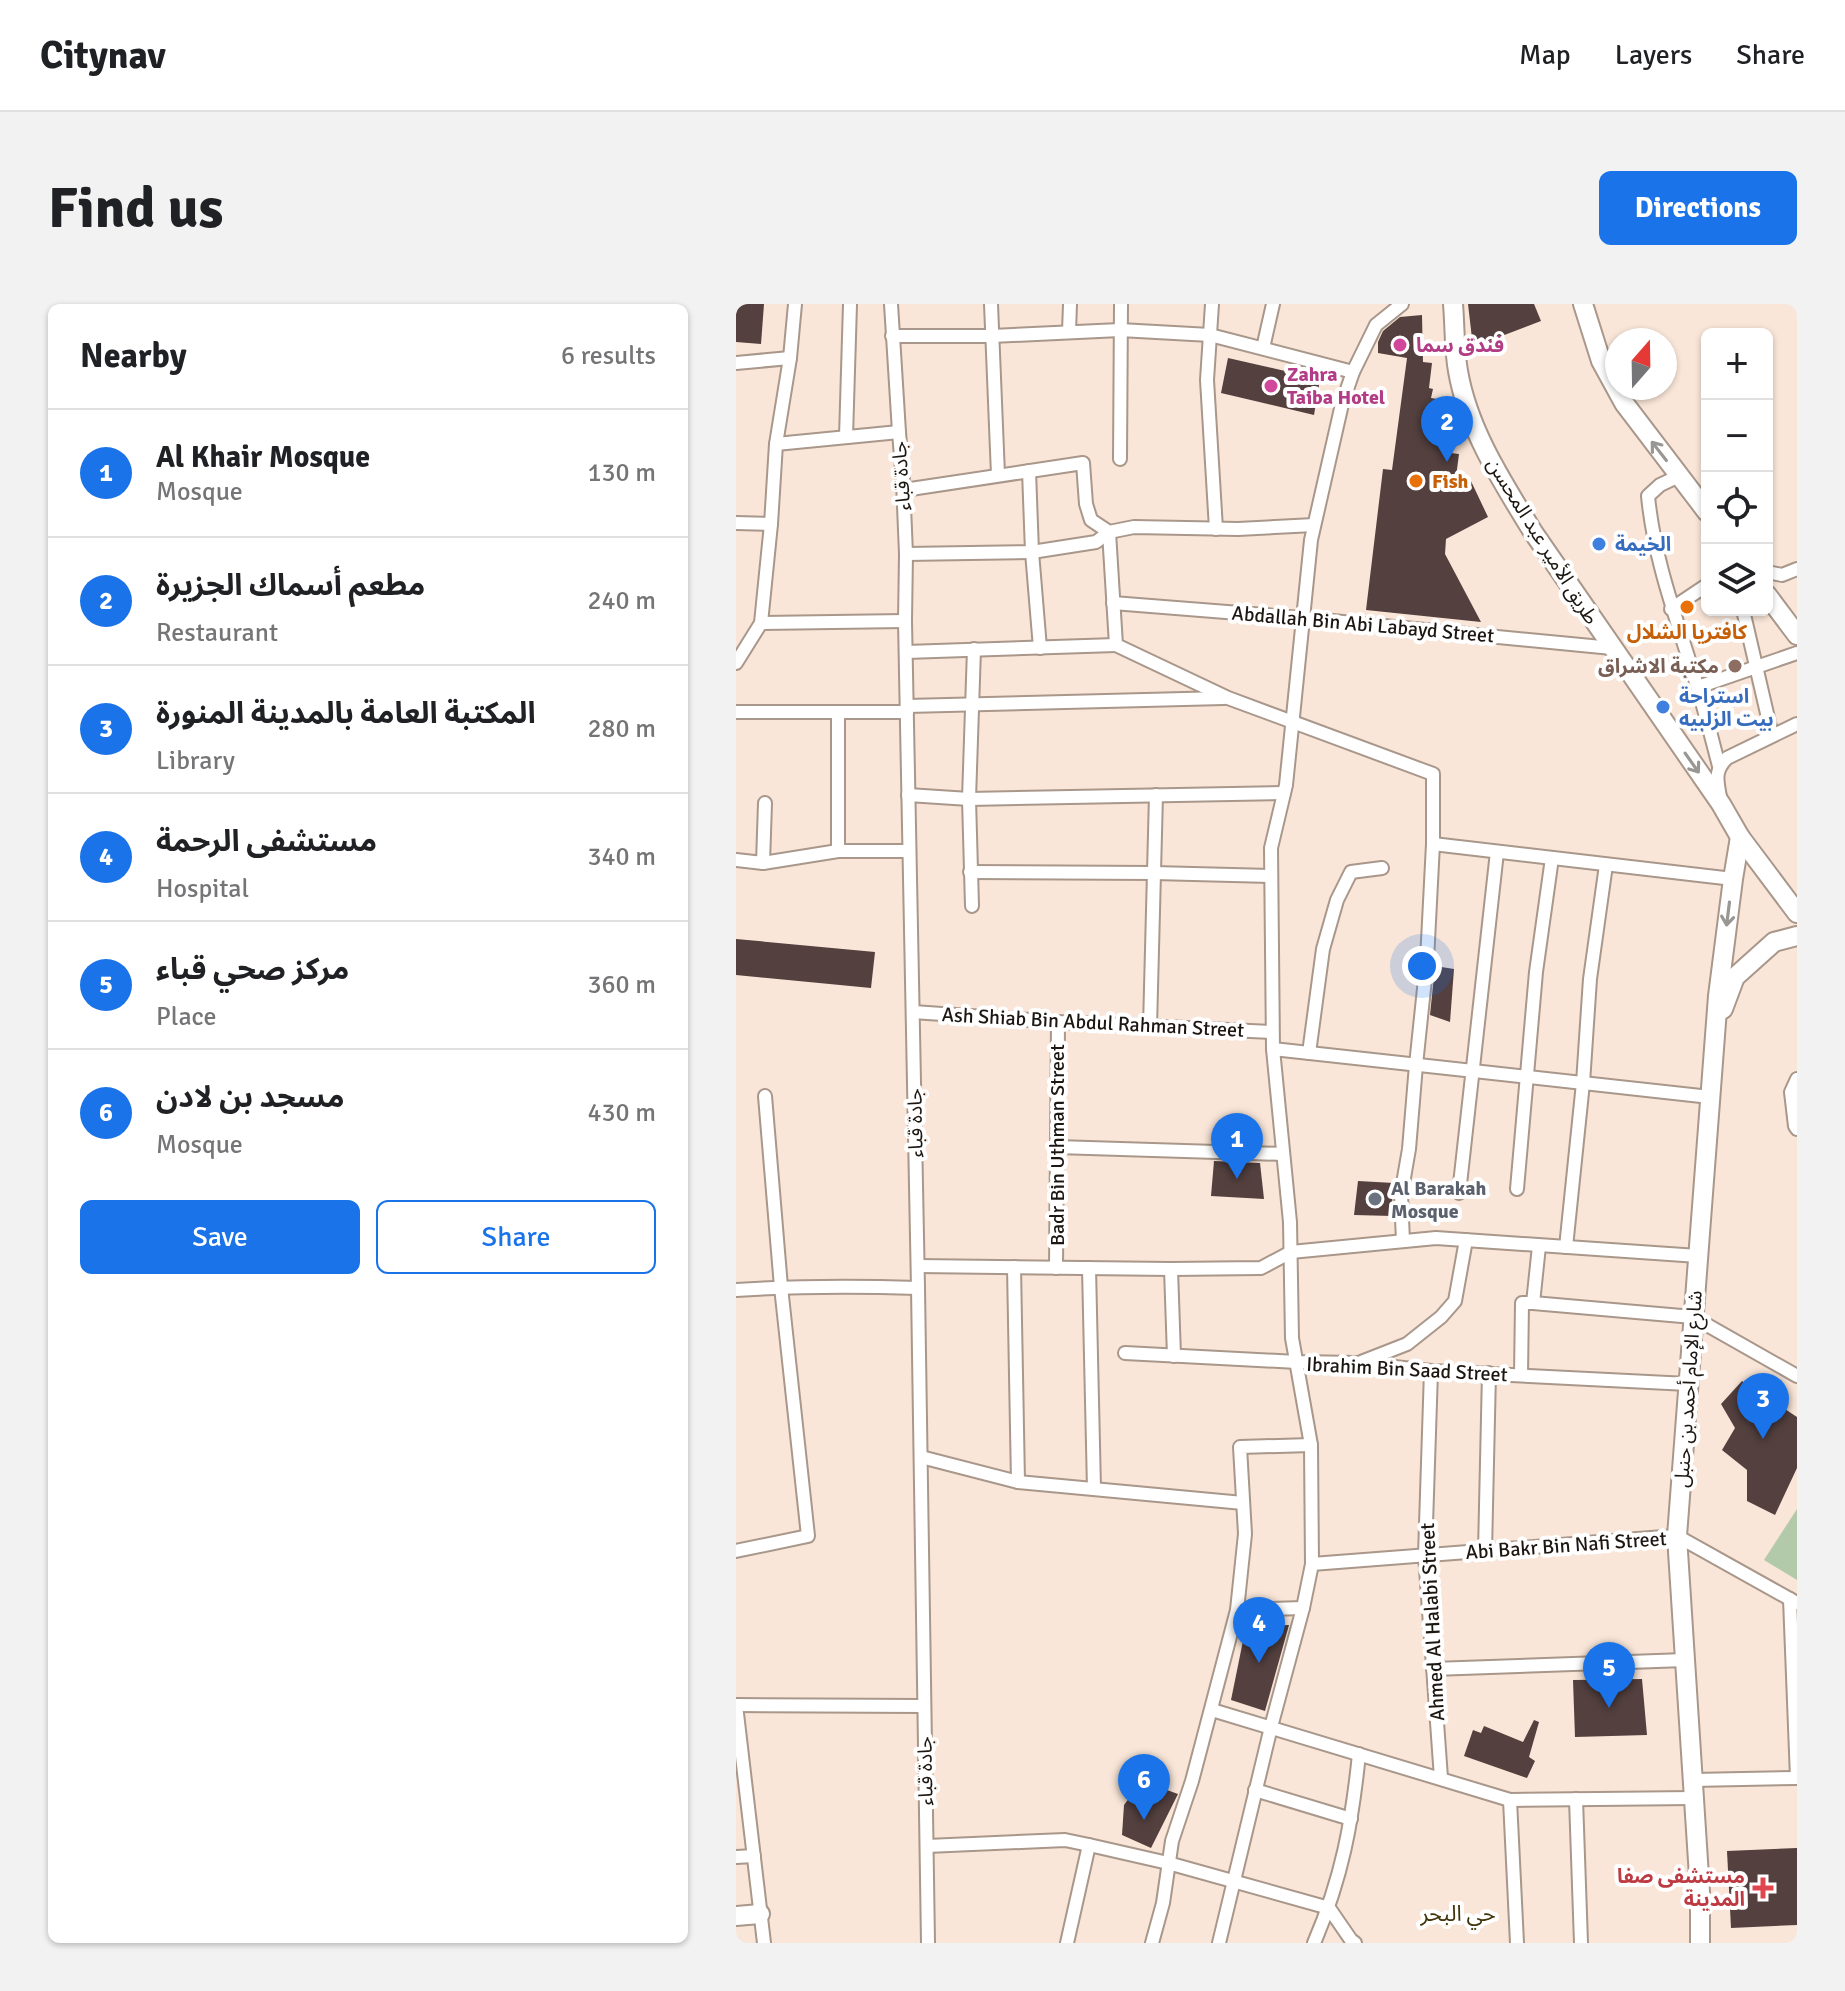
<!DOCTYPE html>
<html lang="en">
<head>
<meta charset="utf-8">
<style>
	body { margin:0; font-family:Signika,"Noto Sans Arabic",sans-serif; background:#f2f2f2; color:#202124 }
	.controls { position:absolute; right:24px; top:24px; display:grid; overflow:hidden; border-radius:12px; box-shadow:0 2px 6px #0004 }
	.controls button { width:72px; height:72px; display:grid; place-items:center; padding:0; border:0; border-bottom:2px solid #e0e0e0; background:#fff; color:#202124; font:40px sans-serif }
	.compass { position:absolute; left:869px; top:24px; width:72px; height:72px; border-radius:50%; background:#fff; box-shadow:0 2px 6px #0004; rotate:20deg }
	.you { position:absolute; left:686px; top:662px; width:28px; height:28px; margin:-20px; border:6px solid #fff; border-radius:50%; background:#1a73e8; box-shadow:0 0 0 12px #1a73e833 }
	.badge { display:grid; place-items:center; width:52px; height:52px; border-radius:50%; background:#1a73e8; color:#fff; font-size:26px; font-weight:700 }
	.pin { position:absolute; translate:-50% -66px; filter:drop-shadow(0 2px 4px #0008) }
	.pin::after { content:''; position:absolute; top:42px; width:28px; height:24px; background:inherit; clip-path:polygon(0 0,100% 0,50% 100%) }
	.list { margin:0; padding:0; list-style:none }
	h2 { display:flex; justify-content:space-between; align-items:center; height:104px; margin:0; padding:0 32px; font-size:34px }
	h2 small { font-size:26px; font-weight:400; color:#757577 }
	.list li { display:grid; grid-template-columns:52px 1fr auto; gap:24px; align-items:center; box-sizing:border-box; height:128px; padding:0 32px; border-top:2px solid #e0e0e0 }
	.list b { display:block; font-size:30px; white-space:nowrap }
	.list p { margin:0; font-size:26px; white-space:nowrap; color:#757577 }
	.list em { font-size:26px; font-style:normal; color:#757577 }
	.actions { display:flex; gap:16px; padding:24px 32px }
	.actions a { flex:1; padding:18px 0; border:2px solid #1a73e8; border-radius:12px; text-align:center; font-size:28px; color:#1a73e8 }
	.actions .main { background:#1a73e8; color:#fff }
	.icon { flex:none; width:44px; height:44px; fill:none; stroke:currentColor; stroke-width:2; stroke-linecap:round; stroke-linejoin:round }
	.map { position:relative; flex:none; width:1061px; height:1639px; overflow:hidden; border-radius:12px }
	header { display:flex; align-items:center; gap:48px; box-sizing:border-box; height:112px; padding:0 40px; background:#fff; border-bottom:2px solid #e0e0e0 }
	header strong { font-size:38px }
	nav { display:flex; gap:44px; margin-inline-start:auto; font-size:28px }
	.intro { display:flex; align-items:center; justify-content:space-between; box-sizing:border-box; height:192px; padding:0 48px }
	h1 { margin:0; font-size:56px }
	.button { padding:20px 36px; border-radius:12px; background:#1a73e8; color:#fff; font-size:28px; font-weight:700 }
	main { display:flex; gap:48px; padding:0 48px }
	aside { flex:1; background:#fff; border-radius:12px; box-shadow:0 2px 6px #0004 }
	.map>svg:first-child { display:block }
	.green { fill:#b2c9aa }
	.building { fill:#53403f }
	.lines { fill:none; stroke-linecap:round; stroke-linejoin:round }
	.street-casing { stroke:#a8978a; stroke-width:16 }
	.secondary-casing { stroke:#a8978a; stroke-width:22 }
	.street { stroke:#fff; stroke-width:12 }
	.secondary { stroke:#fff; stroke-width:18 }
	.oneway { stroke:#999794 }
	.hotel-dot { fill:#d1479c; stroke:#fff; stroke-width:3 }
	.food-dot { fill:#e8710a; stroke:#fff; stroke-width:3 }
	.shop-dot { fill:#3f7fe0; stroke:#fff; stroke-width:3 }
	.education-dot { fill:#8d6e63; stroke:#fff; stroke-width:3 }
	.worship-dot { fill:#6b7280; stroke:#fff; stroke-width:3 }
	.health-dot { fill:#e0444e; stroke:#fff; stroke-width:3 }
	.labels { text-anchor:middle; stroke-width:8; stroke-linejoin:round; paint-order:stroke }
	.hotel-label { font-size:20px; font-weight:bold; fill:#b23c85; stroke:#fff; text-anchor:start }
	.street-label { font-size:20px; fill:#1d1712; stroke:#fff }
	.food-label { font-size:20px; font-weight:bold; fill:#c56008; stroke:#fff; text-anchor:start }
	.shop-label { font-size:20px; font-weight:bold; fill:#366cbe; stroke:#fff; text-anchor:start }
	.education-label { font-size:20px; font-weight:bold; fill:#785e54; stroke:#fff; text-anchor:end }
	.worship-label { font-size:20px; font-weight:bold; fill:#5b616d; stroke:#fff; text-anchor:start }
	.health-label { font-size:20px; font-weight:bold; fill:#be3a42; stroke:#fff; text-anchor:end }
	.neighbourhood-label { font-size:22px; fill:#40350a; stroke:#fff }
</style>
</head>
<body>
<header>
<strong>Citynav</strong>
<nav><a>Map</a><a>Layers</a><a>Share</a></nav>
</header>
<div class="intro"><h1>Find us</h1><a class="button">Directions</a></div>
<main>
<aside>
<h2>Nearby<small>6 results</small></h2>
<ul class="list">
<li><span class="badge">1</span><div><b>Al Khair Mosque</b><p>Mosque</p></div><em>130 m</em></li>
<li><span class="badge">2</span><div><b>مطعم أسماك الجزيرة</b><p>Restaurant</p></div><em>240 m</em></li>
<li><span class="badge">3</span><div><b>المكتبة العامة بالمدينة المنورة</b><p>Library</p></div><em>280 m</em></li>
<li><span class="badge">4</span><div><b>مستشفى الرحمة</b><p>Hospital</p></div><em>340 m</em></li>
<li><span class="badge">5</span><div><b>مركز صحي قباء</b><p>Place</p></div><em>360 m</em></li>
<li><span class="badge">6</span><div><b>مسجد بن لادن</b><p>Mosque</p></div><em>430 m</em></li>
</ul>
<div class="actions"><a class="main">Save</a><a>Share</a></div>
</aside>
<div class="map">
<svg width="1061" height="1639" viewBox="0 0 1061 1639">
	<rect width="100%" height="100%" fill="#f9e6d8"/>
	<polygon class="green" points="1061,1205 1061,1276 1028,1256"/>
	<g class="building">
		<polygon points="0,0 28,0 25,40 0,38"/>
		<polygon points="732,0 798,0 805,17 737,43"/>
		<polygon points="686,11 687,58 696,59 693,84 697,85 695,94 701,95 699,107 702,107 701,118 705,118 703,128 711,129 709,140 716,142 715,149 723,150 720,173 734,175 752,213 710,235 709,250 745,318 630,306 647,165 656,166 671,54 642,49 642,38 647,27 664,13"/>
		<polygon points="492,54 584,75 578,111 485,89"/>
		<polygon points="0,635 139,648 135,684 0,671"/>
		<polygon points="699,662 718,665 714,718 694,711"/>
		<polygon points="478,857 524,859 528,895 475,892"/>
		<polygon points="622,877 658,879 656,891 657,912 618,911"/>
		<polygon points="1006,1077 1061,1113 1061,1164 1039,1211 1011,1197 1011,1166 986,1146 999,1124 985,1100"/>
		<polygon points="553,1321 529,1407 495,1396 510,1322"/>
		<polygon points="906,1375 911,1431 839,1433 837,1376"/>
		<polygon points="798,1416 803,1418 793,1453 799,1457 791,1474 728,1452 737,1426 745,1429 748,1422 787,1438"/>
		<polygon points="406,1477 442,1490 415,1544 386,1531 388,1501"/>
		<polygon points="1061,1544 1061,1621 995,1624 991,1547"/>
	</g>
	<g class="lines">
		<g class="street-casing">
			<g id="street">
				<polyline points="155,0 163,128 167,178 170,250 169,317 182,984 192,1639"/>
				<polyline points="255,0 262,171"/>
				<polyline points="476,0 471,76 480,225"/>
				<polyline points="333,28 334,0"/>
				<polyline points="156,32 256,32 384,26 474,31 617,68"/>
				<polyline points="527,44 537,0"/>
				<polyline points="0,59 54,54"/>
				<polyline points="110,133 114,0"/>
				<polyline points="40,140 163,128"/>
				<polyline points="384,155 385,0"/>
				<polyline points="293,167 296,248 304,344"/>
				<path d="M943,172L924,181L912,192C918,255 940,313 958,372C968,402 975,432 983,462"/>
				<polyline points="168,186 347,159 350,200 355,216 373,228 380,341 492,394 697,470 697,540 691,656 680,761 673,845 665,891 667,937"/>
				<polyline points="0,219 35,220"/>
				<polyline points="170,250 296,248 360,238 373,228 398,223 502,225 578,221"/>
				<polyline points="1031,268 1046,271 1061,265"/>
				<polyline points="377,299 566,314 876,344"/>
				<polyline points="935,305 971,281"/>
				<polyline points="1007,306 1036,431"/>
				<polyline points="25,319 169,317"/>
				<polyline points="170,348 380,341"/>
				<polyline points="0,359 25,319 35,220 40,140 54,54 59,0"/>
				<polyline points="962,383 1061,349"/>
				<polyline points="171,402 488,394"/>
				<polyline points="0,408 171,408"/>
				<polyline points="172,491 233,495 548,489"/>
				<path d="M984,493C981,476 978,467 991,454L1061,420"/>
				<polyline points="697,540 997,575"/>
				<polyline points="102,547 102,409"/>
				<polyline points="0,556 27,559 102,547 173,547"/>
				<polyline points="27,559 29,499"/>
				<polyline points="234,568 418,569 535,572"/>
				<polyline points="236,602 233,495 238,345"/>
				<polyline points="177,708 322,718 536,728"/>
				<polyline points="414,723 420,491"/>
				<polyline points="537,745 974,793"/>
				<polyline points="573,749 587,645 601,596 615,568 646,564"/>
				<polyline points="1061,775 1055,788 1059,822 1061,825"/>
				<polyline points="321,843 547,850"/>
				<polyline points="781,885 800,668 816,554"/>
				<polyline points="723,889 761,548"/>
				<polyline points="830,943 847,779 854,675 870,561"/>
				<polyline points="182,962 435,965 525,964 555,948 700,934 962,952"/>
				<polyline points="278,963 282,1178"/>
				<polyline points="320,964 322,718"/>
				<polyline points="353,964 358,1185"/>
				<polyline points="435,965 438,1052"/>
				<path d="M0,986C61,982 121,982 182,984"/>
				<polyline points="797,999 957,1013 1061,1072"/>
				<polyline points="389,1049 561,1058 622,1059 695,1067 952,1080"/>
				<polyline points="625,1058 671,1040 705,1013 719,997 730,936"/>
				<polyline points="695,1067 689,1251 705,1474"/>
				<polyline points="785,1071 786,999 797,999 803,942"/>
				<polyline points="185,1153 282,1178 507,1199"/>
				<polyline points="0,1247 72,1232 45,983 29,792"/>
				<polyline points="749,1247 753,1069"/>
				<polyline points="576,1260 941,1232 1061,1299"/>
				<polyline points="1054,1295 1061,1474"/>
				<polyline points="501,1306 567,1304"/>
				<polyline points="697,1365 949,1356"/>
				<polyline points="0,1401 28,1639"/>
				<polyline points="0,1401 188,1402"/>
				<polyline points="476,1406 774,1496 958,1494"/>
				<polyline points="957,1476 1061,1474"/>
				<polyline points="519,1486 615,1515"/>
				<polyline points="840,1495 845,1639"/>
				<polyline points="774,1496 781,1639"/>
				<polyline points="191,1542 329,1536 353,1541 432,1559 593,1604 615,1636 619,1639"/>
				<polyline points="0,1553 18,1552"/>
				<polyline points="331,1639 353,1541"/>
				<polyline points="416,1639 427,1599 436,1537 456,1477 501,1306 509,1230 504,1143 575,1141"/>
				<polyline points="483,1639 535,1423 567,1304 576,1260 575,1141 556,1034 554,918 537,745 535,544 550,481 575,236 606,100 617,68 640,21 666,0"/>
				<path d="M578,1639C606,1574 616,1519 623,1450"/>
			</g>
		</g>
		<g class="secondary-casing">
			<g id="secondary">
				<path d="M717,0C719,23 718,45 722,67C732,126 767,179 797,228L985,500L1004,533L1061,609"/>
				<polyline points="847,0 865,57 888,99 971,208"/>
				<polyline points="1031,291 1061,331"/>
				<polyline points="987,705 999,673 1038,638 1061,632"/>
				<polyline points="0,1612 24,1610"/>
				<polyline points="964,1639 964,1588 941,1232 982,692 997,575 1004,533"/>
			</g>
		</g>
		<use href="#street" class="street"/>
		<use href="#secondary" class="secondary"/>
	</g>
	<defs><path id="oneway-shaft" d="M-6 0H5M1.5-3L5.5 0L1.5 3" fill="none" stroke-width="1.6" stroke-linecap="round" stroke-linejoin="round" transform="scale(2)"/></defs>
	<g class="oneway">
		<use href="#oneway-shaft" transform="translate(923 147) rotate(-128)"/>
		<use href="#oneway-shaft" transform="translate(956 459) rotate(55)"/>
		<use href="#oneway-shaft" transform="translate(992 610) rotate(97)"/>
	</g>
	<g class="hotel-dot">
		<circle cx="664" cy="41" r="8"/>
		<circle cx="535" cy="82" r="8"/>
	</g>
	<g class="food-dot">
		<circle cx="680" cy="177" r="8"/>
		<circle cx="951" cy="303" r="8"/>
	</g>
	<g class="shop-dot">
		<circle cx="863" cy="240" r="8"/>
		<circle cx="927" cy="403" r="8"/>
	</g>
	<circle class="education-dot" cx="999" cy="362" r="8"/>
	<circle class="worship-dot" cx="639" cy="895" r="8"/>
	<path class="health-dot" d="M1023 1572h8v8h8v8h-8v8h-8v-8h-8v-8h8z"/>
	<g class="labels">
		<g class="hotel-label">
			<text x="680" y="48">فندق سما</text>
			<text x="551" y="77">Zahra<tspan x="551" dy="23">Taiba Hotel</tspan></text>
		</g>
		<g class="street-label">
			<text transform="translate(165 172) rotate(-94)" y="7">جادة قباء</text>
			<text transform="translate(807 237) rotate(58)" y="7">طريق الأمير عبد المحسن</text>
			<text transform="translate(627 320) rotate(5)" y="7">Abdallah Bin Abi Labayd Street</text>
			<text transform="translate(357 718) rotate(3)" y="7">Ash Shiab Bin Abdul Rahman Street</text>
			<text transform="translate(179 819) rotate(-91)" y="7">جادة قباء</text>
			<text transform="translate(321 841) rotate(-90)" y="7">Badr Bin Uthman Street</text>
			<text transform="translate(671 1065) rotate(3)" y="7">Ibrahim Bin Saad Street</text>
			<text transform="translate(952 1085) rotate(-86)" y="7">شارع الإمام أحمد بن حنبل</text>
			<text transform="translate(830 1241) rotate(-4)" y="7">Abi Bakr Bin Nafi Street</text>
			<text transform="translate(696 1318) rotate(-93)" y="7">Ahmed Al Halabi Street</text>
			<text transform="translate(189 1467) rotate(-91)" y="7">جادة قباء</text>
		</g>
		<g class="food-label">
			<text x="696" y="184">Fish</text>
			<text x="951" y="335" text-anchor="middle">كافتريا الشلال</text>
		</g>
		<g class="shop-label">
			<text x="879" y="247">الخيمة</text>
			<text x="943" y="399">استراحة<tspan x="943" dy="23">بيت الزلبيه</tspan></text>
		</g>
		<g class="education-label">
			<text x="983" y="369">مكتبة الاشراق</text>
		</g>
		<g class="worship-label">
			<text x="655" y="891">Al Barakah<tspan x="655" dy="23">Mosque</tspan></text>
		</g>
		<g class="health-label">
			<text x="1009" y="1579">مستشفی صفا<tspan x="1009" dy="23">المدینة</tspan></text>
		</g>
		<g class="neighbourhood-label">
			<text x="722" y="1617">حي البحر</text>
		</g>
	</g>
</svg>
<div class="controls">
<button>+</button>
<button>−</button>
<button><svg class="icon" aria-label="locate" viewBox="0 0 24 24"><circle cx="12" cy="12" r="6"/><path d="M12 2v4M12 18v4M2 12h4M18 12h4"/></svg></button>
<button><svg class="icon" aria-label="layers" viewBox="0 0 24 24"><path d="M12 4l9 5-9 5-9-5zM3 14l9 5 9-5"/></svg></button>
</div>
<svg class="compass" viewBox="-18 -18 36 36"><path d="M0-13l5 13h-10z" fill="#e53935"/><path d="M0 13l5-13h-10z" fill="#757577"/></svg>
<div class="you"></div>
<div class="pin badge" style="left:501px;top:875px">1</div>
<div class="pin badge" style="left:711px;top:158px">2</div>
<div class="pin badge" style="left:1027px;top:1135px">3</div>
<div class="pin badge" style="left:523px;top:1359px">4</div>
<div class="pin badge" style="left:873px;top:1404px">5</div>
<div class="pin badge" style="left:408px;top:1516px">6</div>
</div>
</main>
</body>
</html>
